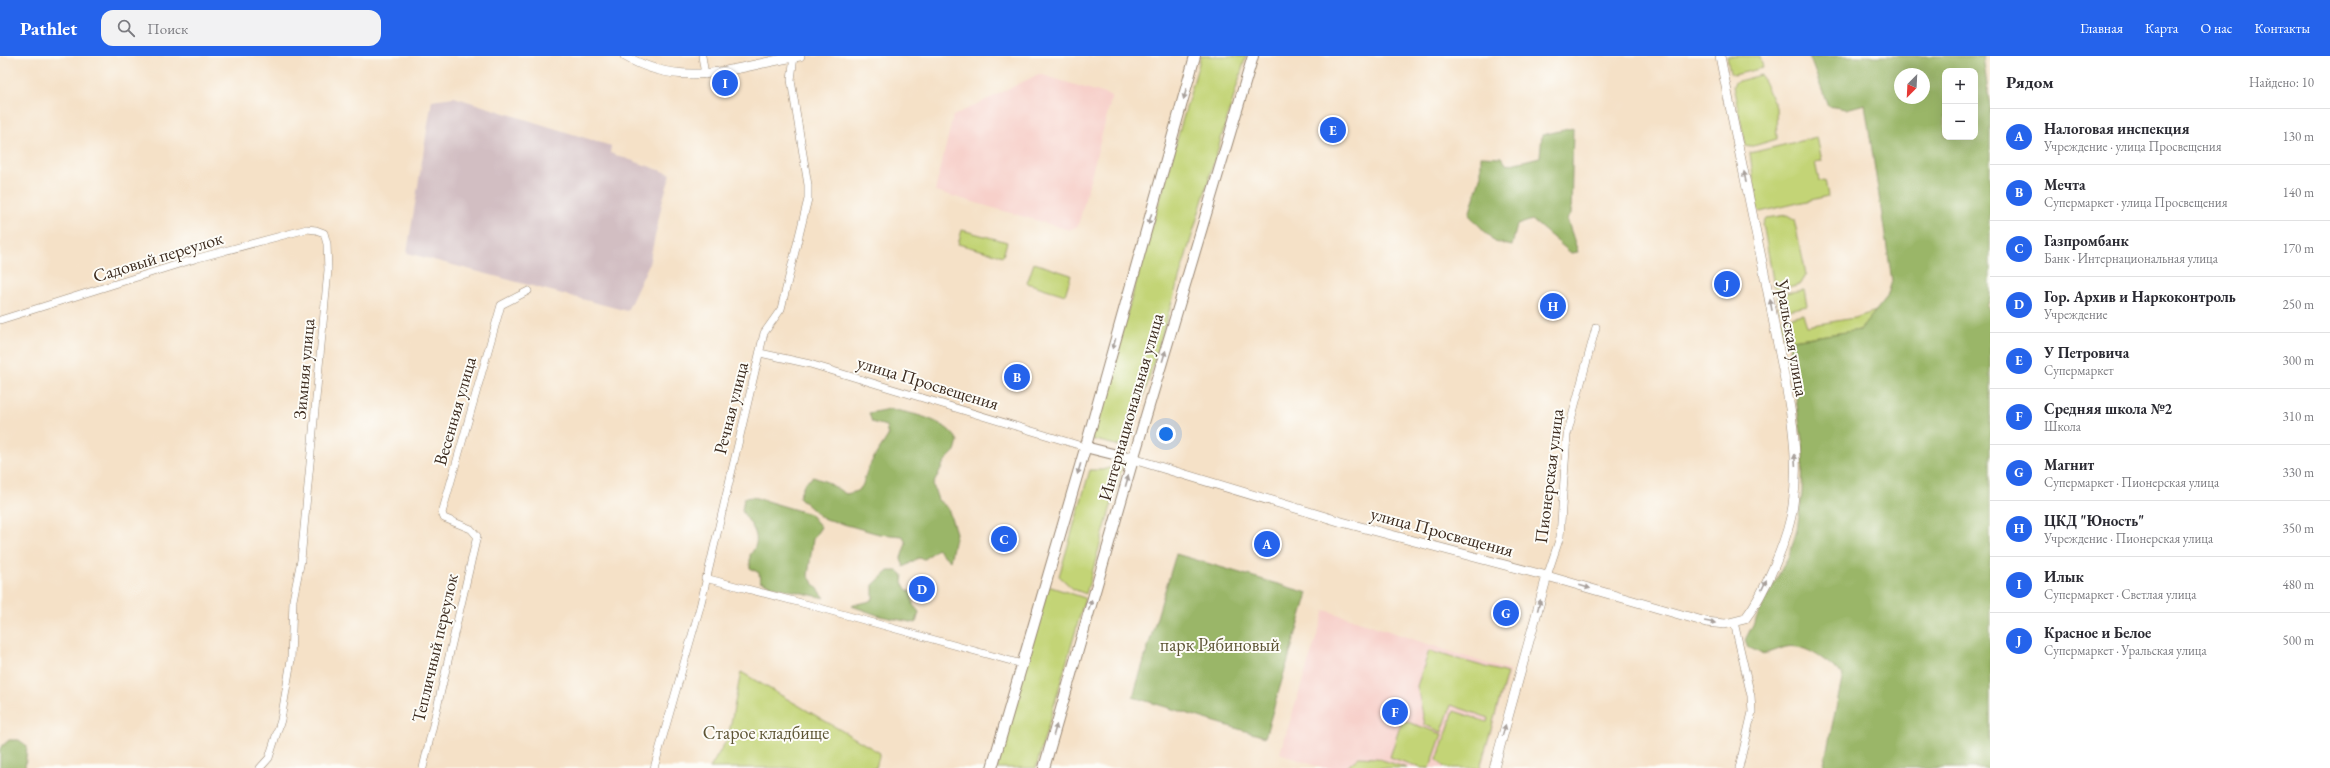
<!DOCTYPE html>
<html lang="ru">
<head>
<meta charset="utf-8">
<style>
	body { margin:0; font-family:"EB Garamond",serif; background:#f2f2f3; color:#2b2b33 }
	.controls { position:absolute; right:12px; top:12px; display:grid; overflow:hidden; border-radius:8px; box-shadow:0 4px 16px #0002 }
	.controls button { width:36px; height:36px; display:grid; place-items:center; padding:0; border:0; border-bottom:1px solid #e1e1e2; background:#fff; color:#2b2b33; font:20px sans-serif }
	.compass { position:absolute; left:1894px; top:12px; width:36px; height:36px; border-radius:50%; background:#fff; box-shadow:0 4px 16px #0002; rotate:204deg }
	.you { position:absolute; left:1166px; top:378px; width:14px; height:14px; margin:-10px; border:3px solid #fff; border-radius:50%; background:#1a73e8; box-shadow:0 0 0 6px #1a73e833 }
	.badge { display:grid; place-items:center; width:26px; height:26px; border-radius:50%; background:#2563eb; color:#fff; font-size:13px; font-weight:700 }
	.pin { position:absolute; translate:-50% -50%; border:2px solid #fff; box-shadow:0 1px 4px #0006 }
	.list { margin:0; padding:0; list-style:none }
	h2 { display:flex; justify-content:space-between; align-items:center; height:52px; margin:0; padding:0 16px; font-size:17px }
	h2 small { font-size:13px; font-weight:400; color:#7c7c81 }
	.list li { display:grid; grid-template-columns:26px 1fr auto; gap:12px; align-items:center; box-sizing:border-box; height:56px; padding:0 16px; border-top:1px solid #e1e1e2 }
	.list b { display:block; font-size:15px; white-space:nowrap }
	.list p { margin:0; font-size:13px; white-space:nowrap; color:#7c7c81 }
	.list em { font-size:13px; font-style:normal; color:#7c7c81 }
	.icon { flex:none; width:22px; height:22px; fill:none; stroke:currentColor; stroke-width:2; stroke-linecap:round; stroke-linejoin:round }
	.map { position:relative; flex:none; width:1990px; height:712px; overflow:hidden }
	header { display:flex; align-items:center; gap:24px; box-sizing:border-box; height:56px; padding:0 20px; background:#2563eb; color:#fff }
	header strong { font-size:19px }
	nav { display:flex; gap:22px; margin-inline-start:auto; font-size:14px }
	.search { width:280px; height:36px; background:#f2f2f3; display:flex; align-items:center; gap:10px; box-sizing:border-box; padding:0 14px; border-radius:12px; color:#7c7c81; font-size:15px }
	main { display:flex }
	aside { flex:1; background:#fff }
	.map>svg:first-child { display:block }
	.built { fill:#f7d0ca }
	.industrial { fill:#d2bec2 }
	.green { fill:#c3d476; stroke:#7f7f4a }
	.forest { fill:#9ab667; stroke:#6a7042; fill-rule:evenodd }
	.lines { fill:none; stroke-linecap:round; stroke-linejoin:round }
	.minor-casing { stroke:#988672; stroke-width:8 }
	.tertiary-casing { stroke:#988672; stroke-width:10 }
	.secondary-casing { stroke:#988672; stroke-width:12 }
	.minor { stroke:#fff; stroke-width:7 }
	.tertiary { stroke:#fff; stroke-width:9 }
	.secondary { stroke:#fff; stroke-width:10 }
	.oneway { fill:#a79f9a }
	.labels { text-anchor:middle; stroke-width:4; stroke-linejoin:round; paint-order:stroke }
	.street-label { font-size:18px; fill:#3b2a1e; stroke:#fdfcf7 }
	.park-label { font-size:18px; fill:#5d5434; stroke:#fdfcf7 }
</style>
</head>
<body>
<header>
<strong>Pathlet</strong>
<div class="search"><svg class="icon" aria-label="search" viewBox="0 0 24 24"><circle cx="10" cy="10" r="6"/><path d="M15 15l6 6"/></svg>Поиск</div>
<nav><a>Главная</a><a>Карта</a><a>О нас</a><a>Контакты</a></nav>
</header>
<main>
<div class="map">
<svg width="1990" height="712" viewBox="0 0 1990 712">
	<rect width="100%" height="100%" fill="#fdfcf7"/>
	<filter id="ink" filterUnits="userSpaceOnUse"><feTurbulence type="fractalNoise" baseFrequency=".025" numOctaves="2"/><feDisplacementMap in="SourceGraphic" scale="8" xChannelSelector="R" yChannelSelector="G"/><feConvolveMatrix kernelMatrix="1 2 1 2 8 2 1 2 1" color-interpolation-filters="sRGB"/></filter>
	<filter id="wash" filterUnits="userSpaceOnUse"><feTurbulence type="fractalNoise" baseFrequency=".012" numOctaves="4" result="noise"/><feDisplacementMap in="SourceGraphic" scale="16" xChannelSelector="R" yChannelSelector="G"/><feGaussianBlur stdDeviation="0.9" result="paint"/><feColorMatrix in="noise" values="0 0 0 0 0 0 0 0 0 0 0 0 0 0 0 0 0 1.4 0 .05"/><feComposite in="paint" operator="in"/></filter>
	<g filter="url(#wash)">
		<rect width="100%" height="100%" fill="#f5e1c7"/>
		<g class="built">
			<polygon points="1039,18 1112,40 1078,170 1069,174 935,135 953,60"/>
			<polygon points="1325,554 1509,615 1481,712 1321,712 1280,697"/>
		</g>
		<polygon class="industrial" points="454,41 611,90 610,97 671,118 663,143 649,208 627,255 407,197 432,44"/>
		<g class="green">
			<polygon points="1201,0 1246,0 1128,392 1091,383"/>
			<polygon points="1727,0 1760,0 1763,12 1734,19 1730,17"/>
			<polygon points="1761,19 1776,51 1777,83 1750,91 1746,90 1733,30 1735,26"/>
			<polygon points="1817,81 1822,105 1815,106 1819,125 1825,124 1828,140 1760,156 1757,153 1750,97"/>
			<polygon points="1787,159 1794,163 1806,218 1801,228 1779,233 1774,230 1763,167 1766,162"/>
			<polygon points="962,174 1007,186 1003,200 958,188"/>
			<polygon points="1034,207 1071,219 1065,239 1027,227"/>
			<polygon points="1804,234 1807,250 1780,256 1777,242 1779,238"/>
			<polygon points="1876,255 1860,274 1786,285 1783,283 1781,263 1803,258 1807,270 1854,262"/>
			<polygon points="1123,408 1086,538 1073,533 1059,520 1090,414 1102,414"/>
			<polygon points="1048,530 1085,542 1036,712 997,712"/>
			<polygon points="1429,595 1507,617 1480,712 1445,712 1437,704 1454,655 1487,666 1489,662 1451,649 1442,676 1425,669 1417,630"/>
			<polygon points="741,616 880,697 876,712 710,712 728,682"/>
			<polygon points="1402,664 1442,678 1430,712 1421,712 1390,701"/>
			<polygon points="1359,701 1376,702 1407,712 1345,712"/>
		</g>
		<g class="forest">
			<path d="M1809,0H1983L1990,52V242L1987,251L1990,256V712H1823L1843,619C1828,607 1807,587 1786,591C1778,593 1771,597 1762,598L1748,591L1745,584L1790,497L1797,474L1802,437L1803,391L1789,294L1792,284L1860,274L1887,241L1892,225L1865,48L1846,53L1828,50ZM1945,15H1975V81H1945ZM1900,18H1924V42H1900Z"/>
			<polygon points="1573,72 1571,159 1567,163 1578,196 1571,197 1532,164 1517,169 1512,190 1495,186 1469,159 1481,119 1481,100 1501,101 1507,109 1540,101 1542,79"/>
			<path d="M889,353C911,357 946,363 958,385L955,395L944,406L933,429L938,444L948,452L956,477L950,505L937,493L925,503L918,502L904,511L901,502L906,487L903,480L879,478L822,462L799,441L805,427L813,421L827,426L846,438C867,434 861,428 868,413C873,401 882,390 888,380L886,370L872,366L869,357Z"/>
			<path d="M753,441L810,458L821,471L813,483L808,520L825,542L775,531L760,525L759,517L750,512V499C764,482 752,471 742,455L744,442Z"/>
			<polygon points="1176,498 1308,537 1265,681 1133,641"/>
			<path d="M888,515H898L903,519L902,526L906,533L912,537L913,549L919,556L916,567L880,560L852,550C859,546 866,548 873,543V529Z"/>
			<polygon points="9,684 19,684 27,690 25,712 0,712 0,692"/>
		</g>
	</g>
	<g filter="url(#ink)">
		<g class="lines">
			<g class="minor-casing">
				<g id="minor">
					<polyline points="702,0 705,19"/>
					<polyline points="0,264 198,202 307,173 316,174 324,177 327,188 328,214 301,504 293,544 291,604 281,664 269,702 260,712"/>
					<polyline points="760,297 810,308 1085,391"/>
					<polyline points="1547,520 1560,481 1567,379 1596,271"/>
					<polyline points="705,522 813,550 1022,608"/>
					<polyline points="1734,566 1751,640 1752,656 1739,712"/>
					<polyline points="423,712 477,480 471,473 444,462 442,457 501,249 528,235"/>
					<polyline points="654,712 700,551 764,277 781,253 808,143 808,129 791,24 794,0"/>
				</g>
			</g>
			<g class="tertiary-casing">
				<g id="tertiary">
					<path d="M625,0C685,35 737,10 800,0"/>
					<path d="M1133,403L1342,466L1547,520L1706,566L1725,568L1745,563C1765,537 1789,481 1793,449C1801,393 1787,333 1776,279C1759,185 1738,93 1720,0"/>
					<polyline points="1494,712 1547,520"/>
				</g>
			</g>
			<g class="secondary-casing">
				<g id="secondary">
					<polyline points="1085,391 1133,403"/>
					<polyline points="992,712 1087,386 1195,0"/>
					<polyline points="1044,712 1132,407 1253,0"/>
				</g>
			</g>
			<use href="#minor" class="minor"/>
			<use href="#tertiary" class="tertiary"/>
			<use href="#secondary" class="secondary"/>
		</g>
		<defs><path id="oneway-solid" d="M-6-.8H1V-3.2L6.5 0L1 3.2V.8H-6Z"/></defs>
		<g class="oneway">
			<use href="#oneway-solid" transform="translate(1185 38) rotate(106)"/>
			<use href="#oneway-solid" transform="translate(1745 121) rotate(-101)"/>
			<use href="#oneway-solid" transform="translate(1150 163) rotate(106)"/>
			<use href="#oneway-solid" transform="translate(1771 249) rotate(-100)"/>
			<use href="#oneway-solid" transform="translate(1114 288) rotate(106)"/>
			<use href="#oneway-solid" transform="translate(1164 300) rotate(-73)"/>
			<use href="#oneway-solid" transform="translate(1795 404) rotate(-94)"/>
			<use href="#oneway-solid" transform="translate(1079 413) rotate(107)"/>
			<use href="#oneway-solid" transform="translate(1127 425) rotate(-74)"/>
			<use href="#oneway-solid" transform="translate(1764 529) rotate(-65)"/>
			<use href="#oneway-solid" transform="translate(1585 531) rotate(16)"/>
			<use href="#oneway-solid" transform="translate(1090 549) rotate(-74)"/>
			<use href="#oneway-solid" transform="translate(1539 549) rotate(-75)"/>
			<use href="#oneway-solid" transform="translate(1710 566) rotate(10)"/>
			<use href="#oneway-solid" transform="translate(1055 674) rotate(-74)"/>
			<use href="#oneway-solid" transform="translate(1504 674) rotate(-74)"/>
		</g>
	</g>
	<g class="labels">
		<g class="street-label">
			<text transform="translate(158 201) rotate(-17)" y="6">Садовый переулок</text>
			<text transform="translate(1792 282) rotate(80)" y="6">Уральская улица</text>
			<text transform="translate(304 313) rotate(-85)" y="6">Зимняя улица</text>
			<text transform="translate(928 327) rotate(17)" y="6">улица Просвещения</text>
			<text transform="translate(1131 351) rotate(-74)" y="6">Интернациональная улица</text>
			<text transform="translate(731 352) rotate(-76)" y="6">Речная улица</text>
			<text transform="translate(455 355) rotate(-74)" y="6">Весенняя улица</text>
			<text transform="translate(1549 420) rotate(-83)" y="6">Пионерская улица</text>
			<text transform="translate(1442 476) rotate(15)" y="6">улица Просвещения</text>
			<text transform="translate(435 592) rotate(-77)" y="6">Тепличный переулок</text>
		</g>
		<g class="park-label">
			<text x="1220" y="595">парк Рябиновый</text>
			<text x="766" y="683">Старое кладбище</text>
		</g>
	</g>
</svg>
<div class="controls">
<button>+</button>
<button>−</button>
</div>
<svg class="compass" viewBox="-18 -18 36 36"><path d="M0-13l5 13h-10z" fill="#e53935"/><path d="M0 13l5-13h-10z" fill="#7c7c81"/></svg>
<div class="you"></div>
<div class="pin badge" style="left:1267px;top:488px">A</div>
<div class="pin badge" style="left:1017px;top:321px">B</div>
<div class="pin badge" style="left:1004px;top:483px">C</div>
<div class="pin badge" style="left:922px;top:533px">D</div>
<div class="pin badge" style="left:1333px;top:74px">E</div>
<div class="pin badge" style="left:1395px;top:656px">F</div>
<div class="pin badge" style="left:1506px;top:557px">G</div>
<div class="pin badge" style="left:1553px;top:250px">H</div>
<div class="pin badge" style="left:725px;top:27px">I</div>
<div class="pin badge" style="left:1727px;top:228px">J</div>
</div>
<aside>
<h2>Рядом<small>Найдено: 10</small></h2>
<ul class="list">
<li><span class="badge">A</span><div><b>Налоговая инспекция</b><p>Учреждение · улица Просвещения</p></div><em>130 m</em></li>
<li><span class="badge">B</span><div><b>Мечта</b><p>Супермаркет · улица Просвещения</p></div><em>140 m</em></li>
<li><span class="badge">C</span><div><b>Газпромбанк</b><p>Банк · Интернациональная улица</p></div><em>170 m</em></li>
<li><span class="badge">D</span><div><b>Гор. Архив и Наркоконтроль</b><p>Учреждение</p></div><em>250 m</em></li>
<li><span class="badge">E</span><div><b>У Петровича</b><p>Супермаркет</p></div><em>300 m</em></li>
<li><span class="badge">F</span><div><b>Средняя школа №2</b><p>Школа</p></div><em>310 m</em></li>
<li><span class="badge">G</span><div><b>Магнит</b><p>Супермаркет · Пионерская улица</p></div><em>330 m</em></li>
<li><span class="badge">H</span><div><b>ЦКД &quot;Юность&quot;</b><p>Учреждение · Пионерская улица</p></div><em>350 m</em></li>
<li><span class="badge">I</span><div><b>Илык</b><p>Супермаркет · Светлая улица</p></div><em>480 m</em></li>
<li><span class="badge">J</span><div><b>Красное и Белое</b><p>Супермаркет · Уральская улица</p></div><em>500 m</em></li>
</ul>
</aside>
</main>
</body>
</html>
